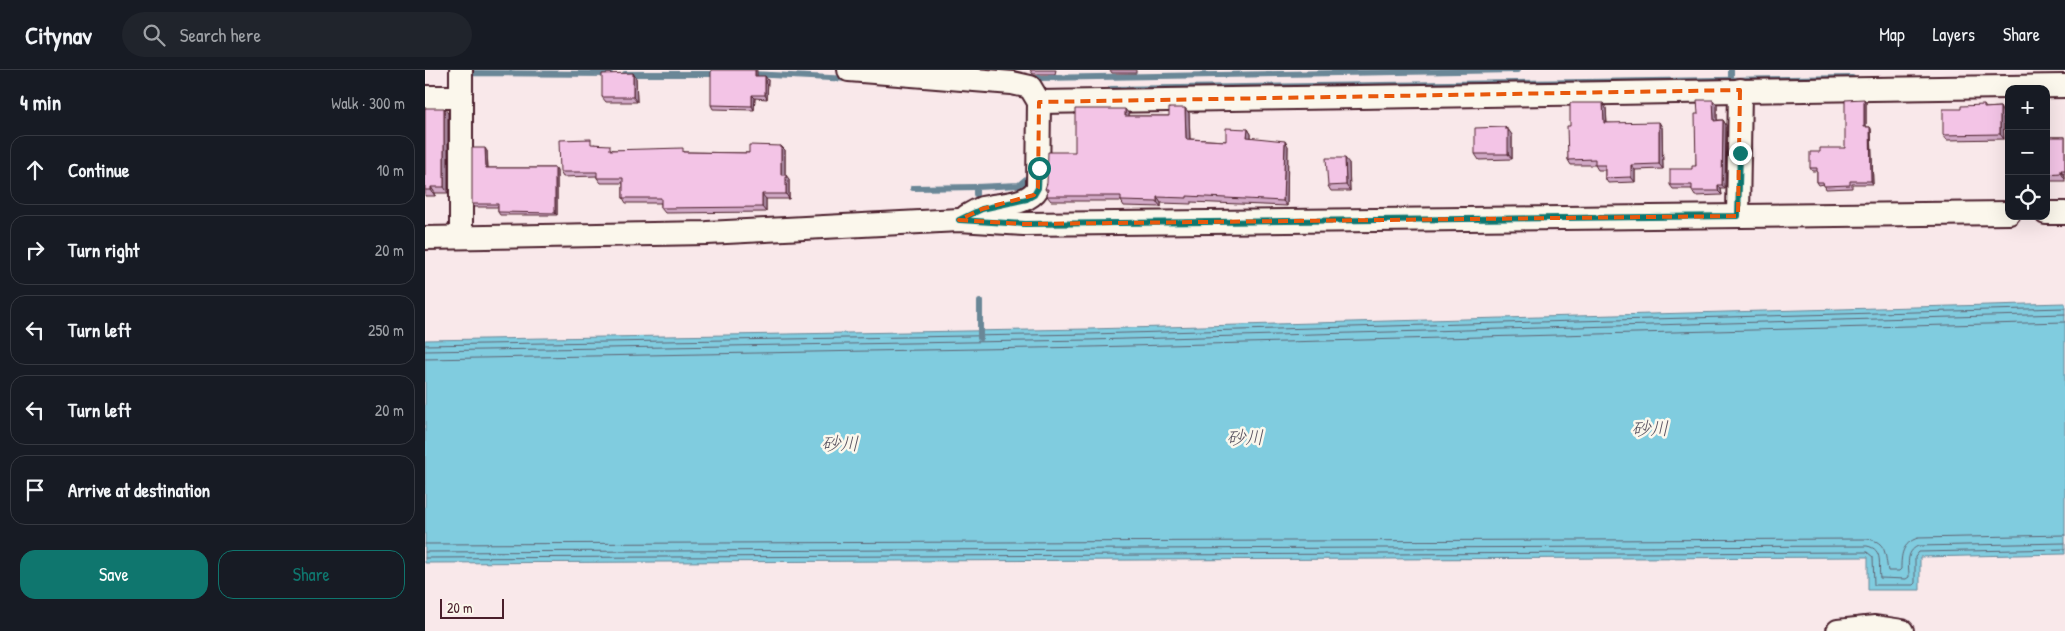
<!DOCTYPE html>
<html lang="en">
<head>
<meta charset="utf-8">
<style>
	body { margin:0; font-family:"Patrick Hand","Klee One",sans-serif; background:#20242c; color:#f1f3f6 }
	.controls { position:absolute; right:15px; top:15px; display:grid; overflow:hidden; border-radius:10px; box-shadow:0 5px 20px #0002 }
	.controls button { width:45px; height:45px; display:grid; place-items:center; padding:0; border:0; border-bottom:1px solid #363941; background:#171b24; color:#f1f3f6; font:25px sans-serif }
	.scale { position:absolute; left:15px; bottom:12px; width:64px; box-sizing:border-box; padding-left:5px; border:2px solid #4a1f2b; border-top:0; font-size:14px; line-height:18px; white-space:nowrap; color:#4a1f2b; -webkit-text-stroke:4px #fbf7ec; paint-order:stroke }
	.stop { position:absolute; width:15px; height:15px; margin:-11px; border:4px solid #0f766e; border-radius:50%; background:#fff }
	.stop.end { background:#0f766e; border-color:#fff; box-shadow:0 1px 5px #0008 }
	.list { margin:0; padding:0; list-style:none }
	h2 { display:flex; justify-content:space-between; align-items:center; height:65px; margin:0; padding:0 20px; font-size:21px }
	h2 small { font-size:16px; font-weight:400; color:#9ea1a6 }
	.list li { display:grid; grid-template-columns:32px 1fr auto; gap:15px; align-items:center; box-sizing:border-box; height:70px; margin:0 10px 10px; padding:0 10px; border:1px solid #363941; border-radius:15px }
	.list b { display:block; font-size:19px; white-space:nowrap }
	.list em { font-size:16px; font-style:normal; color:#9ea1a6 }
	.actions { display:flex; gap:10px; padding:15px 20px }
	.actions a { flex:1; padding:11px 0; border:1px solid #0f766e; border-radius:15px; text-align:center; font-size:18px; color:#0f766e }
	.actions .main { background:#0f766e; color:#fff }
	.icon { flex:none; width:28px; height:28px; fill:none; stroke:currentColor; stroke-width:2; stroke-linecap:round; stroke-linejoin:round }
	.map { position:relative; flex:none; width:1640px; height:561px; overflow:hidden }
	header { display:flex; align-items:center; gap:30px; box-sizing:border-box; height:70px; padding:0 25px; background:#171b24; border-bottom:1px solid #363941 }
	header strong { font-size:24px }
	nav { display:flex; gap:28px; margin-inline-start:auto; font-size:18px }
	.search { width:350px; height:45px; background:#20242c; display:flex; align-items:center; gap:12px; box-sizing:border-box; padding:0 18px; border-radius:28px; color:#9ea1a6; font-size:19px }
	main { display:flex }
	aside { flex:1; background:#171b24 }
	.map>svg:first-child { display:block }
	.water { fill:#80ccdf; stroke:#6a8797 }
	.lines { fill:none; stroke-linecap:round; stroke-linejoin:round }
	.shore { stroke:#606473; stroke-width:1 }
	.stream { stroke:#6a8797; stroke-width:6 }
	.minor-casing { stroke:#4a1f2b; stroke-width:26 }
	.minor { stroke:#fbf7ec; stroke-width:22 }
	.wall { fill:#d1a9c6; stroke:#4a1f2b }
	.shaded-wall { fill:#aa89a1; stroke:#4a1f2b }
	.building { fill:#f3c4e6; stroke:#4a1f2b }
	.route { stroke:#0f766e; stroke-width:6 }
	.marked { fill:none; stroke:#e8590c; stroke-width:4; stroke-dasharray:10 6; stroke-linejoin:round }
	.labels { text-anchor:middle; stroke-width:5; stroke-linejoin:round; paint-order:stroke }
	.water-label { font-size:19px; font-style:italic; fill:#5a5361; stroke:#fbf7ec }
</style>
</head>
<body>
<header>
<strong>Citynav</strong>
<div class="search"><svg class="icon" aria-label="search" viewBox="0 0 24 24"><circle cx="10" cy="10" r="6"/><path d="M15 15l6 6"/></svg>Search here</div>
<nav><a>Map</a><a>Layers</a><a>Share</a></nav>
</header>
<main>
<aside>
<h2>4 min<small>Walk · 300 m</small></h2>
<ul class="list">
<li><svg class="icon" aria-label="ahead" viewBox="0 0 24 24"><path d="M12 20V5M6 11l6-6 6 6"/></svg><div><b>Continue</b></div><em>10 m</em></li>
<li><svg class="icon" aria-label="right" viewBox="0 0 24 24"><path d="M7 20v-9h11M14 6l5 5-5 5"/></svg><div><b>Turn right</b></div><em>20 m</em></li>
<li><svg class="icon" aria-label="left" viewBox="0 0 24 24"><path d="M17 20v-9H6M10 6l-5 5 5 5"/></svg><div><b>Turn left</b></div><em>250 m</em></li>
<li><svg class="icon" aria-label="left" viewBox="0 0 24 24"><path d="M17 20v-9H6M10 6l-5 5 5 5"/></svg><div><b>Turn left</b></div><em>20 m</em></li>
<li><svg class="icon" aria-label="arrive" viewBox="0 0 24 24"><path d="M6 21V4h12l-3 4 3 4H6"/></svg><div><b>Arrive at destination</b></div></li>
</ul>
<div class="actions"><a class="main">Save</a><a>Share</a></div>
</aside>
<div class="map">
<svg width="1640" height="561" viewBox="0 0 1640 561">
	<rect width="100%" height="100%" fill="#f9e8ea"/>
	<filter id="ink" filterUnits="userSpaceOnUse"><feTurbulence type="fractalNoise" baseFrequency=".02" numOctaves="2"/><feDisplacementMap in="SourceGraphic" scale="10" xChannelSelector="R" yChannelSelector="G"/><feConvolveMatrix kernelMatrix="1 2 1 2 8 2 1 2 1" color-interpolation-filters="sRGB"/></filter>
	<g filter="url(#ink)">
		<polygon class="water" points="1640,233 1640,484 1495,487 1495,520 1443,520 1443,487 0,493 0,270 664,259"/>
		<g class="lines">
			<g class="shore">
				<polyline points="0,275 664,264 1640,238"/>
				<polyline points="0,281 664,270 1640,244"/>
				<polyline points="0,289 665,277 1640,252"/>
				<path d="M0,474L1442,469C1462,471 1460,485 1463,501H1474L1476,499C1476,485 1477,473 1493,468L1640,465"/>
				<path d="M0,482L1442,476C1459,479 1453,496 1455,508L1481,509L1484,507C1484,495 1480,482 1493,476L1640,473"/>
				<polyline points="0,488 1442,482 1448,487 1449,515 1488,515 1490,513 1490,487 1494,482 1640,479"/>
			</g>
			<g class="stream">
				<polyline points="200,4 293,4"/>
				<polyline points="325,4 425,9"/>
				<polyline points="45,8 45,3 185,4"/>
				<polyline points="612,8 1092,0"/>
				<polyline points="1306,9 1306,0"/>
				<polyline points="686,19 1427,8"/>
				<polyline points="488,118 551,117"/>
				<polyline points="551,124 551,117 594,115 607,104"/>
				<polyline points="555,232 555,268"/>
			</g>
			<g class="minor-casing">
				<g id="minor">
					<polyline points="424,0 587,13 605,17 614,32 1640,16"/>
					<polyline points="0,27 36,27"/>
					<polyline points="1621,143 1640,143"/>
					<path d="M542,146C547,143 552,140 557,138C576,133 602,136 613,118L614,32"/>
					<polyline points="1313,146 1315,20"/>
					<polyline points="36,167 36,0"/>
					<polyline points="0,168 282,163 534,150 599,154 1584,143"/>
					<polyline points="1413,561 1450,557 1477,561"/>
				</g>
			</g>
			<use href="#minor" class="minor"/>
		</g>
		<g class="wall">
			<polygon points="605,0 631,0 630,4 608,4"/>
			<polygon points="685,0 711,0 711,3 687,3"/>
			<polygon points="332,6 343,10 342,29 330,28 329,40 288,39 286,35"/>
			<polygon points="211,8 212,32 181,32 177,27"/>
			<polygon points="1441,32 1441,57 1445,57 1446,59 1448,114 1427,114 1427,118 1401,119 1399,114 1394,115 1392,112 1392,101 1387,101 1385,98 1420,78"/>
			<polygon points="1292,35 1292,50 1298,50 1301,55 1300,119 1296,119 1297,125 1270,126 1267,121 1267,119 1248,119 1245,115 1271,96 1273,44"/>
			<polygon points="1559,35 1561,38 1575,37 1578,43 1579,69 1522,70 1518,65"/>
			<polygon points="0,38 23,43 23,123 10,123 10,126 0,126"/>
			<polygon points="1181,38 1182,53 1237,57 1238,99 1210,100 1210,112 1183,113 1180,108 1180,100 1173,100 1170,95 1146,95 1143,90 1145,56"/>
			<polygon points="764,43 765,69 801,71 823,59 826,64 826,68 863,76 862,136 766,132 766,134 736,133 736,137 699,136 696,131 626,131 622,126 622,122 620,119 650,82 704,44 704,46 744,46"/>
			<polygon points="1080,57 1087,65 1087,89 1054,90 1050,84"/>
			<rect x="1621" y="67" width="19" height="44"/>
			<polygon points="169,74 189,80 261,82 324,83 356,76 360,80 360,105 364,109 364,129 341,129 341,142 240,143 236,138 236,133 201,133 198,128 198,113 176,113 172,108 172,106 138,107 135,102"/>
			<polygon points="62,81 63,98 130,98 132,101 132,145 75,145 73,142 73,137 49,137 47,134"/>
			<polygon points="924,93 925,121 906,121 903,116"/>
		</g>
		<g class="shaded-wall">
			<polygon points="330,0 332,0 332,9 330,6"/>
			<polygon points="208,3 211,8 212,32 208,27"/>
			<polygon points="340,6 343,10 342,29 340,25"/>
			<polygon points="327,25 330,28 329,40 327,36"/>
			<polygon points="1439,29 1441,32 1441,59 1439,57"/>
			<polygon points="1288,30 1292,35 1292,55 1289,51"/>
			<polygon points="1178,33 1181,38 1182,58 1179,53"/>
			<polygon points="1575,37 1578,43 1579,69 1575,64"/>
			<polygon points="19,38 23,43 23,123 19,117"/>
			<polygon points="760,38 764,43 765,74 761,69"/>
			<polygon points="700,39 704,44 704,51 700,46"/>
			<polygon points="1298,50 1301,55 1300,119 1297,115"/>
			<polygon points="1234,52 1237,57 1238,99 1234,94"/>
			<polygon points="1080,57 1083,62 1083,59 1087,65 1087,89 1083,84"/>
			<polygon points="1445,57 1446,59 1448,114 1446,111"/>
			<polygon points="823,59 826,64 826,72 822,67"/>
			<polygon points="860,71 863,76 862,136 858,131"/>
			<polygon points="356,76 360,80 360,109 356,105"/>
			<polygon points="60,78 62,81 63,100 61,98"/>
			<polygon points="920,88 924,93 925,121 921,115"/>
			<polygon points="1206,95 1210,100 1210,112 1206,107"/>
			<polygon points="130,98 132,101 132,145 130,143"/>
			<polygon points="1636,100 1640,106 1640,109 1636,103"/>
			<polygon points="361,105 364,109 364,129 361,124"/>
			<polygon points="1293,115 1296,119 1297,125 1293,121"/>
			<polygon points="6,117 10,123 10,126 6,120"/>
			<polygon points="337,124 341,129 341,142 337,137"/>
			<polygon points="732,127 736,133 736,137 732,132"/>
		</g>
		<g class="building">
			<polygon points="286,0 330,0 330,6 340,6 340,25 327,25 327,36 286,35"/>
			<polygon points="208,3 208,27 177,27 177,4"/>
			<polygon points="1439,29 1439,57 1445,57 1446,111 1425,111 1425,115 1399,116 1398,112 1392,112 1392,98 1385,98 1385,82 1395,82 1395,78 1420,78 1420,30"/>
			<polygon points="1272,30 1288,30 1289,51 1298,50 1297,115 1293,115 1293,121 1267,121 1267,115 1245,115 1245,99 1267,99 1267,96 1271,96 1270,44 1273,44"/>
			<polygon points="1145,33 1178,33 1179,53 1234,52 1234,94 1206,95 1206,107 1180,108 1180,95 1170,95 1170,89 1143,90 1142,56 1145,56"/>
			<polygon points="1559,35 1559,38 1575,37 1575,64 1518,65 1518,39 1536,39 1536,36"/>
			<polygon points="0,38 19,38 19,117 6,117 6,120 0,120"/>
			<polygon points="744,38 760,38 761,69 801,71 801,58 823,59 822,67 860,71 858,131 762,126 762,128 732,127 732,132 696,131 696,126 622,126 623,119 620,119 622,113 623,82 650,82 650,39 700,39 700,46 744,46"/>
			<polygon points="1080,57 1080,59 1083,59 1083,84 1050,84 1050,58"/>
			<polygon points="1621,67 1640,67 1640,100 1636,100 1636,103 1621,104"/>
			<polygon points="166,69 166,74 185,75 185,80 258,78 258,82 324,83 324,75 356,76 356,105 361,105 361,124 337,124 337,137 236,138 236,128 198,128 198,108 172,108 172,102 135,102 134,70"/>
			<polygon points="47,78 60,78 61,98 130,98 130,143 73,142 73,134 47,134"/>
			<polygon points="901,88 920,88 921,115 903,116"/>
		</g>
	</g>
	<g class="lines" filter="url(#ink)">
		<polyline class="route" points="614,98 613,118 609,125 602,129 557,139 534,150 600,154 1313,146 1315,83"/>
	</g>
	<path class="marked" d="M1315,20L1313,146L599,154L534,150L557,139L609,125L613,118L614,32Z"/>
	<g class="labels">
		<g class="water-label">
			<text transform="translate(1225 358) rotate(-1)" y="7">砂川</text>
			<text transform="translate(820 367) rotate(-1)" y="7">砂川</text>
			<text x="415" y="380">砂川</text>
		</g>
	</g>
</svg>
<div class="controls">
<button>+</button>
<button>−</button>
<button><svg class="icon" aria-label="locate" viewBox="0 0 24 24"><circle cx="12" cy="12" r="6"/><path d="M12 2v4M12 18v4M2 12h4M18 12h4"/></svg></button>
</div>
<div class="scale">20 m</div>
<div class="stop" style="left:614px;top:98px"></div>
<div class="stop end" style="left:1315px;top:83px"></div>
</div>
</main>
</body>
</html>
